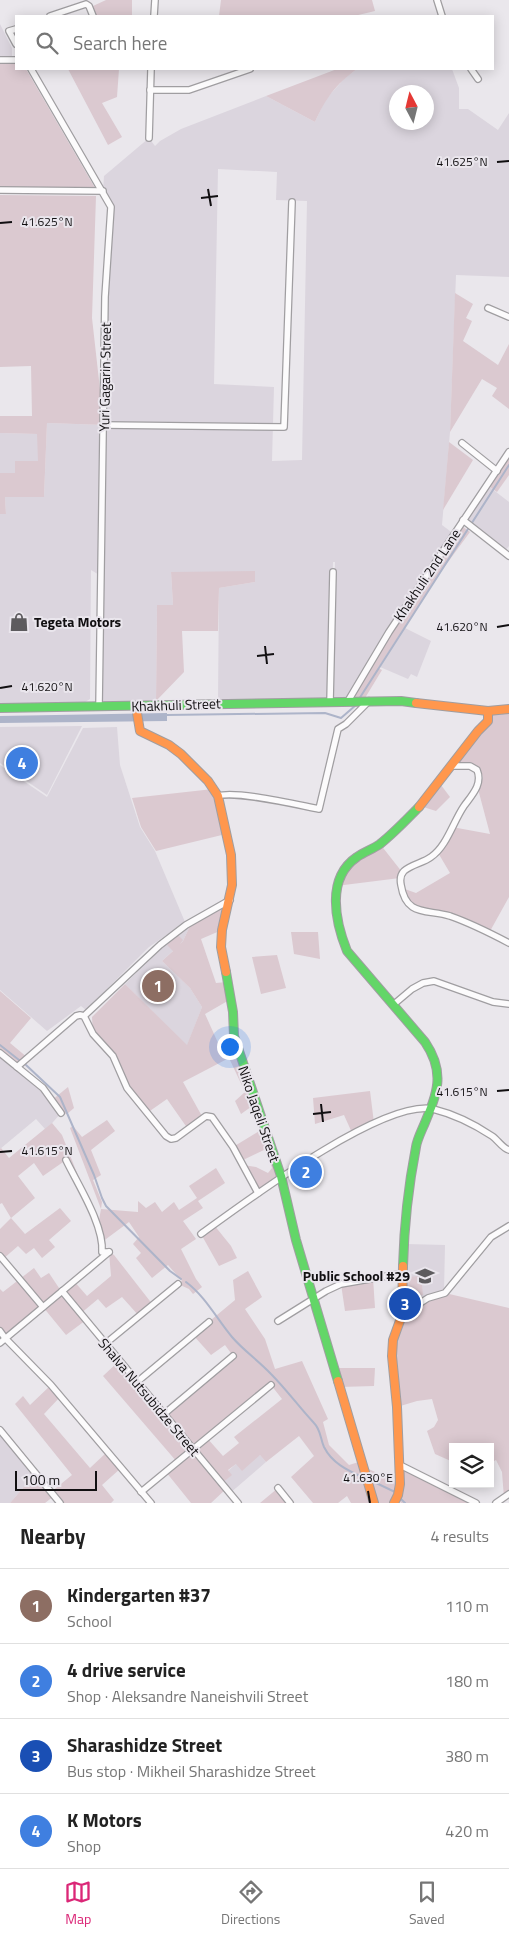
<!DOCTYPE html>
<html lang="en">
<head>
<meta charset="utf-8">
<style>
	body { margin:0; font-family:"Titillium Web",sans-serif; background:#f2f2f2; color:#222 }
	.controls { position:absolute; right:15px; bottom:15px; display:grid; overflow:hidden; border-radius:0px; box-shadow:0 2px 12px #0003 }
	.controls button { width:45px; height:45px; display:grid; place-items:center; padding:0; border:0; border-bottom:1px solid #e0e0e0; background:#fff; color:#222; font:25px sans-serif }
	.compass { position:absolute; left:389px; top:85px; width:45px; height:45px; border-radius:50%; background:#fff; box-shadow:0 2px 12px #0003; rotate:353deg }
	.scale { position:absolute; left:15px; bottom:12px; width:82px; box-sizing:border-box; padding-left:5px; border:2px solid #110f11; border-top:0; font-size:14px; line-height:18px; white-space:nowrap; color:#110f11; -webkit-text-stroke:4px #eae6ed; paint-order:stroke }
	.you { position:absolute; left:229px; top:1046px; width:18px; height:18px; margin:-12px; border:4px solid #fff; border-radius:50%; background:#1a73e8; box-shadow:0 0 0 8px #1a73e833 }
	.badge { display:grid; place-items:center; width:32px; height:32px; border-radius:50%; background:#db2777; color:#fff; font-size:16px; font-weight:700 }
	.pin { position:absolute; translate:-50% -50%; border:2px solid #fff; box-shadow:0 1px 5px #0006 }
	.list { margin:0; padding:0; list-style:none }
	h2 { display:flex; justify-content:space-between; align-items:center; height:65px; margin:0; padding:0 20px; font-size:21px }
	h2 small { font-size:16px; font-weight:400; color:#767676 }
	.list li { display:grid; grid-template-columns:32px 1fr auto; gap:15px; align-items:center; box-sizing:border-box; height:75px; padding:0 20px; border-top:1px solid #e0e0e0 }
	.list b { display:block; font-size:19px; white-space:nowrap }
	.list p { margin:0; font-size:16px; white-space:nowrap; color:#767676 }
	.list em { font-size:16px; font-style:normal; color:#767676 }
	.icon { flex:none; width:28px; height:28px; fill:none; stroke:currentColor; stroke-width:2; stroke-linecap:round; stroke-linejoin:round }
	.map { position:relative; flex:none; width:509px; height:1503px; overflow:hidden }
	.search { position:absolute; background:#fff; box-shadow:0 2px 12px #0003; left:15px; right:15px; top:15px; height:55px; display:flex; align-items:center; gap:12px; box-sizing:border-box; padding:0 18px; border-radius:0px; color:#767676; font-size:19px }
	.sheet { height:365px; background:#fff }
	nav { display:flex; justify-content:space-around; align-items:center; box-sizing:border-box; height:70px; border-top:1px solid #e0e0e0; background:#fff; font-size:14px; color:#767676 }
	nav a { display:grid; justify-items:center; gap:2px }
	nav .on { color:#db2777 }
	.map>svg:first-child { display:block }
	.built { fill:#dbd5de; fill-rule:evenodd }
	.green { fill:#dbc9d0; fill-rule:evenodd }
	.water { fill:#adb4c9 }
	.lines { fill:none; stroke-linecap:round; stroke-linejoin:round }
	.stream { stroke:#adb4c9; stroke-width:2 }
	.street-casing { stroke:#a09ea1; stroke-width:8 }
	.fast-casing { stroke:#a09ea1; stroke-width:10 }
	.slow-casing { stroke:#a09ea1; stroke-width:10 }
	.street { stroke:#fcfbfc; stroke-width:5.5 }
	.fast { stroke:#63d668; stroke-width:8 }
	.slow { stroke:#ff974d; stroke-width:8 }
	.ticks { fill:none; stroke:#110f11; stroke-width:2 }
	.labels { text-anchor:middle; stroke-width:4; stroke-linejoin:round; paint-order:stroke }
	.street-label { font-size:14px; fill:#110f11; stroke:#eae6ed }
	.poi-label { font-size:14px; font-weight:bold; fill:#110f11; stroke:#eae6ed; text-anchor:start }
	.ticks-label { font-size:12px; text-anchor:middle; fill:#110f11; stroke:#eae6ed; stroke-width:4; stroke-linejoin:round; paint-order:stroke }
</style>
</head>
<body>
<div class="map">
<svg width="509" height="1503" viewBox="0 0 509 1503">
	<rect width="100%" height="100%" fill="#eae7ec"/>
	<g class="built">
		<polygon points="0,24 12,48 12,57 0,57"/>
		<path d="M357,69H452L459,88V109H468L498,130L509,113V277L456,275L450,432L442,525L454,534L346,698L333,699L335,562H333L328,698L218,700L219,588L255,582L171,572L173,605H157L156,701L104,702L99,695L101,576L91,570L90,699L82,704L0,705V514H6L5,497H44L47,423L104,425L105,297L111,207L103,191L104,176L149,138L155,146L160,141L181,129L266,96L315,122L325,100L345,78ZM396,92H426V122H396ZM218,169L277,172L276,200L307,201L302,460L272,461L274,387L214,384Z"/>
		<polygon points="0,433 38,434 38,461 15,473 1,474 0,485"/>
		<polygon points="487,485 509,502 509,546 504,552 463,520"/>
		<polygon points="405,628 431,641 417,677 411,674 408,679 380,667"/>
		<polygon points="82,726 47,795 0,763 0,727"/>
		<polygon points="117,727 120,765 140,827 155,851 185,922 149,947 86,1010 81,1006 47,1031 0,990 0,765 47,797 83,728"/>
		<polygon points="190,926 183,941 162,961 190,988 202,1007 187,1046 125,984 177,934"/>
		<polygon points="0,1053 43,1088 61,1113 46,1130 36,1119 0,1149"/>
		<polygon points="407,1244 445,1245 444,1292 406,1301"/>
		<polygon points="0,1430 35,1474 10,1503 0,1503"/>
		<polygon points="260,1455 266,1462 229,1494 221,1484 231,1475 228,1471 236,1464"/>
	</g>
	<g class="green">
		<polygon points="106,0 132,0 132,16 96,16 93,6"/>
		<polygon points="221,0 372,0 375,11 354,16 219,16"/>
		<polygon points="0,63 16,63 16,69 26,69 95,188 0,187"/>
		<polygon points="68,69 119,69 117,97 102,103 122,137 108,145"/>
		<path d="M337,69H357C335,85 326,98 315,122L266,96Z"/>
		<polygon points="0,195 96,196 92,318 104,425 47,423 44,497 5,497 6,514 0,514 0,473 15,473 15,461 38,461 37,434 0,433 0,416 32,416 31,366 0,367"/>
		<polygon points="455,293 473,304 466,318 472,321 463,341 498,365 509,344 509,409 492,396 497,388 482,379 450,432"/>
		<polygon points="449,442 473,460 443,510"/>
		<polygon points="509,452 509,475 497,492 487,485"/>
		<polygon points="462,526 470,532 434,581 378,668 382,670 365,698 354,697 390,631"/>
		<polygon points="255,571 255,582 219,588 218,631 182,631 184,672 156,701 157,605 173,605 171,572"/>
		<polygon points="492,713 509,713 509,897 489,933 449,916 413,909 402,888 416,893 450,873 437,851 452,827 490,834 478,789 483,778 480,768 469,764 456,764"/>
		<polygon points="438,781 450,797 436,811 420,806"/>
		<polygon points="213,789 226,834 156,851 141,827 132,798"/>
		<polygon points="380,844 402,872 400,878 336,886 343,870"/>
		<polygon points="230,900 222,930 201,939 216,983 227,982 231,999 205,1014 219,1045 234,1036 255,1104 241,1114 235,1101 245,1092 229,1058 183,1082 203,1118 188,1129 167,1099 147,1113 127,1088 120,1068 93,1034 92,1017 125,984 187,1045 202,1007 190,988 162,961 173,951 167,945 177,934 183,940 180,944 183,941 190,926 186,921"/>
		<polygon points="291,932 318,932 320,959 294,954"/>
		<polygon points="277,955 286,988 261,994 252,957"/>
		<polygon points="0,991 31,1018 10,1043 28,1058 17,1067 0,1053"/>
		<polygon points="68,1087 74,1108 67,1114 61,1113 52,1100"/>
		<polygon points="370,1091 374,1123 353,1135 344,1115 315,1124 313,1098"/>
		<polygon points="107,1120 115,1131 91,1150 101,1175 93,1180 102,1202 101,1209 138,1212 138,1201 146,1208 155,1202 162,1212 174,1202 179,1210 197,1198 189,1186 216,1168 225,1183 198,1201 203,1208 183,1221 196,1239 181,1249 196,1279 202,1287 193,1294 189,1289 178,1284 182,1281 168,1265 152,1278 136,1258 141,1253 133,1244 139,1237 129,1222 102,1242 66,1160 43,1176 34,1163 18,1176 35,1198 11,1218 25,1234 60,1208 71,1221 49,1240 55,1247 42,1258 34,1248 26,1254 18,1246 3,1259 0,1256 0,1229 11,1218 2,1203 0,1204 0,1149 1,1148 9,1158 52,1123 62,1135 98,1226 101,1209 70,1128 73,1126 82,1137"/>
		<polygon points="264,1128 281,1176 258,1193 243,1165 256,1167 268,1173 272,1168 266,1149 241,1161 233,1147"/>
		<polygon points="214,1225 231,1246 237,1258 219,1266 201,1234"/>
		<polygon points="109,1252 114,1255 153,1305 139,1316 122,1297 106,1308 98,1299 80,1314 86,1320 66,1335 43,1307 5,1338 0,1331 0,1289 3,1292 34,1268 41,1278 49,1273 61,1291 73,1280 87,1296 111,1276"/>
		<path d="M248,1271L262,1297L245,1309L265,1339L275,1369L302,1361L328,1419L323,1422L329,1445L349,1465L362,1461L364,1467L400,1483V1465L476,1503H401L397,1499L393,1503H379L373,1497L374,1503H351L347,1496L338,1503H313L291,1477L314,1456L299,1436L266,1462L260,1455L242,1471L236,1464L228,1470L232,1475L221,1484L226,1489L211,1503H191L166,1472L177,1462L103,1376L119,1361L163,1414L233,1356L225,1345L211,1355L193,1335L235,1300L233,1280ZM271,1385L282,1399L234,1437L239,1443L223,1456L207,1438Z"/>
		<polygon points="421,1276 423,1295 409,1296 407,1277"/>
		<polygon points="373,1278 375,1308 345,1311 341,1284"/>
		<polygon points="445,1293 509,1308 509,1494 504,1498 502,1472 496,1460 490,1463 490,1447 453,1447 453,1462 435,1454 427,1431 434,1427 438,1420 432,1399 417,1401 397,1407 393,1340 402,1313"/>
		<polygon points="335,1368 375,1368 374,1386 340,1387"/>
		<polygon points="51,1385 60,1397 44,1414 90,1468 107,1452 121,1468 102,1485 114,1500 111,1503 60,1503 54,1496 45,1503 10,1503 35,1474 51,1492 72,1475 15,1404 23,1396 30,1405"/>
		<polygon points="278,1488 286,1503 260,1503"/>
	</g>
	<polygon class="water" points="167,713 167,721 0,723 0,716"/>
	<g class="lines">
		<g class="stream">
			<polyline points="359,699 509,465"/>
			<polyline points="166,715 325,713 341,718 356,705"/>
			<polyline points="0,1045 19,1060"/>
			<polyline points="26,1065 60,1097 94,1175 102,1198 106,1206 170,1271 181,1279"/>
			<path d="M186,1282C205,1296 217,1319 232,1337C244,1351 259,1361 271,1374C286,1389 299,1407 314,1423C321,1430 320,1438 324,1447C332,1463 347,1470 362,1477"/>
			<polyline points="372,1481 395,1492"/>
			<polyline points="401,1499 405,1503"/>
		</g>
		<g class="street-casing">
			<g id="street">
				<polyline points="437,0 442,16"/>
				<polyline points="50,16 86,4 89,6 93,16"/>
				<polyline points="154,16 155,0"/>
				<polyline points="16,29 9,31 16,44"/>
				<polyline points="0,60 16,60"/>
				<polyline points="31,69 111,207 105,297 99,707"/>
				<polyline points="471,69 478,79"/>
				<polyline points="150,90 189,90 250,69"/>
				<polyline points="149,138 151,69"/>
				<polyline points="0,190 103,191"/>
				<polyline points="488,308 509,317"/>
				<polyline points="104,425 284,427 292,202"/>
				<polyline points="462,443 497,471"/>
				<polyline points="463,520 509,556"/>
				<polyline points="348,701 389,632 509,452"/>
				<polyline points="330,702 333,572"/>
				<path d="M451,766H470L477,770C483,784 472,795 464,806C453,822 447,846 431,857C423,863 412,864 404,871C400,875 400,880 401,885C406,917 427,909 450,916C470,923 490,933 509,943"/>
				<path d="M218,796C235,790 298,805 319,809L338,729L346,724L369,701"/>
				<polyline points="393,1005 412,989 423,983 434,981 493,1002 509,1004"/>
				<polyline points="84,1016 160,945 186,925 230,900"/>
				<polyline points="0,1053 43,1088 61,1113"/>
				<polyline points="17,1067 76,1016 80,1015 84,1016 93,1034 113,1056 127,1088 166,1136 171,1139 176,1138 206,1116 212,1117 233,1147 258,1193"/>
				<path d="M66,1160C78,1185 104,1225 102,1252H109"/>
				<path d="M201,1234C244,1203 382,1099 433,1109C453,1114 474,1124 492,1136C498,1140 502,1148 509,1150"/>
				<polyline points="0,1256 43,1307"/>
				<polyline points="62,1291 238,1503"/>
				<polyline points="402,1315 428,1298 445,1293 491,1237 509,1226"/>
				<polyline points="278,1321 326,1291 341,1284 404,1273"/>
				<polyline points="0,1331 5,1338 51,1385 151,1503"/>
				<polyline points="0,1343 109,1252"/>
				<polyline points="105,1344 178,1284"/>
				<polyline points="137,1382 209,1322"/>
				<polyline points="164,1414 233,1356"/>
				<polyline points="0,1430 60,1503"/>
				<polyline points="400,1465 476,1503"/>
				<polyline points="278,1488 290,1503"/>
				<polyline points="141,1492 271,1385"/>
				<polyline points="496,1503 509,1494"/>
			</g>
		</g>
		<g class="fast-casing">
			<g id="fast">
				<polyline points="0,708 401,701 416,703"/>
				<polyline points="226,972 233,1012 234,1036 281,1176 296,1240 338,1381"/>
				<path d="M403,1266C404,1229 409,1183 416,1147C417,1140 421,1132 424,1125C437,1094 446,1073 425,1042L347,951C335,921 326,878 357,857C364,852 373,849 380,844C394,833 407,819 419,807"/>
			</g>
		</g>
		<g class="slow-casing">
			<g id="slow">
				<polyline points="416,703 488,711 509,709"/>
				<polyline points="136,707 140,731 169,745 181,754 208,781 218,796 231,855 232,885 222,930 221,947 226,972"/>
				<polyline points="419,807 478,731 488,721 488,711"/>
				<polyline points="338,1381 374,1503"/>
				<polyline points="394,1503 398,1495 400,1484 397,1407 392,1356 393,1340 402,1315 403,1266"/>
			</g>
		</g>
		<use href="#street" class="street"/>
		<use href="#fast" class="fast"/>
		<use href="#slow" class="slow"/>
	</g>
	<path class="ticks" d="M497,162L509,161M208,189L211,206M201,198L218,196M0,223L12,222M497,627L509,625M265,646L267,664M257,656L274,654M0,688L12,686M497,1091L509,1090M321,1104L323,1122M313,1114L331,1112M0,1152L12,1151M368,1491L370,1503"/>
	<defs>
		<g id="shop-bare" transform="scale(1.5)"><path d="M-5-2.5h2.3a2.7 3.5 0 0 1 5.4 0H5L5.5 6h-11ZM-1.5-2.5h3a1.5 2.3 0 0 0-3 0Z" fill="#5d5b5e" stroke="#eae6ed" stroke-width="2.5" paint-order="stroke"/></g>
		<g id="school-bare" transform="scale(1.5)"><path d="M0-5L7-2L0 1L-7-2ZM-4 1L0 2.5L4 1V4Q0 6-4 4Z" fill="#5d5b5e" stroke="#eae6ed" stroke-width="2.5" paint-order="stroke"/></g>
	</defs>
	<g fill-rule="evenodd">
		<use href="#shop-bare" x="19" y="622"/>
		<use href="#school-bare" x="425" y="1276"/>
	</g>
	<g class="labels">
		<g class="street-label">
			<text transform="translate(105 377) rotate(-89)" y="5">Yuri Gagarin Street</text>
			<text transform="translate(427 575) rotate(-56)" y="5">Khakhuli 2nd Lane</text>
			<text transform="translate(176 705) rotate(-2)" y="5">Khakhuli Street</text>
			<text transform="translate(259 1114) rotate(71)" y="5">Niko Jaqeli Street</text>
			<text transform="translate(149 1397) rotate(50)" y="5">Shalva Nutsubidze Street</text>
		</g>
		<g class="poi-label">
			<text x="34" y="627">Tegeta Motors</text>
			<text x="410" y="1281" text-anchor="end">Public School #29</text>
		</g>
	</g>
	<g class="ticks-label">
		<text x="462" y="166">41.625°N</text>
		<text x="47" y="226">41.625°N</text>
		<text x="462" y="631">41.620°N</text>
		<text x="47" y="691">41.620°N</text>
		<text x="462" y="1096">41.615°N</text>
		<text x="47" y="1155">41.615°N</text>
		<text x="368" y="1482">41.630°E</text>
	</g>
</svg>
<div class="controls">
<button><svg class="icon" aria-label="layers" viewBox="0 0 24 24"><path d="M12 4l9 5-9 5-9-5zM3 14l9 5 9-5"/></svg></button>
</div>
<svg class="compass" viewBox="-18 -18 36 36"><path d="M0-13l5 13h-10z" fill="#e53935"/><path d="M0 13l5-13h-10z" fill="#767676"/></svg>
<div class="scale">100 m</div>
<div class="you"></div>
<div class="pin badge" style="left:158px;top:986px;background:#8d6e63">1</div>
<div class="pin badge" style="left:306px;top:1172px;background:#3f7fe0">2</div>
<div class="pin badge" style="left:405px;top:1304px;background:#1a4fb4">3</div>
<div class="pin badge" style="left:22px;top:763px;background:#3f7fe0">4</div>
<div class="search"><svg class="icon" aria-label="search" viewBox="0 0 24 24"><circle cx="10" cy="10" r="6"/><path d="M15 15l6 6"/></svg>Search here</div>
</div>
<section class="sheet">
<h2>Nearby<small>4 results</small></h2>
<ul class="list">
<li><span class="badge" style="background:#8d6e63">1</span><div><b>Kindergarten #37</b><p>School</p></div><em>110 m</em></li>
<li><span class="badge" style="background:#3f7fe0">2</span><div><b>4 drive service</b><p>Shop · Aleksandre Naneishvili Street</p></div><em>180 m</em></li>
<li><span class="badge" style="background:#1a4fb4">3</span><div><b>Sharashidze Street</b><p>Bus stop · Mikheil Sharashidze Street</p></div><em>380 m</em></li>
<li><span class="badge" style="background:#3f7fe0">4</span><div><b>K Motors</b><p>Shop</p></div><em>420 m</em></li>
</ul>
</section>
<nav>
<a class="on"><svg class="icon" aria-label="map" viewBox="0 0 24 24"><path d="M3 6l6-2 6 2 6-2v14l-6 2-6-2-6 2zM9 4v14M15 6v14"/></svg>Map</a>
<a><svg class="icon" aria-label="directions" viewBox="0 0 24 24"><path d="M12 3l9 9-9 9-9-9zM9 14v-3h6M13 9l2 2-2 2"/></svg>Directions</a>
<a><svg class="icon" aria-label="saved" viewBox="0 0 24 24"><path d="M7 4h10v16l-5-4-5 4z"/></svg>Saved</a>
</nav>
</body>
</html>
